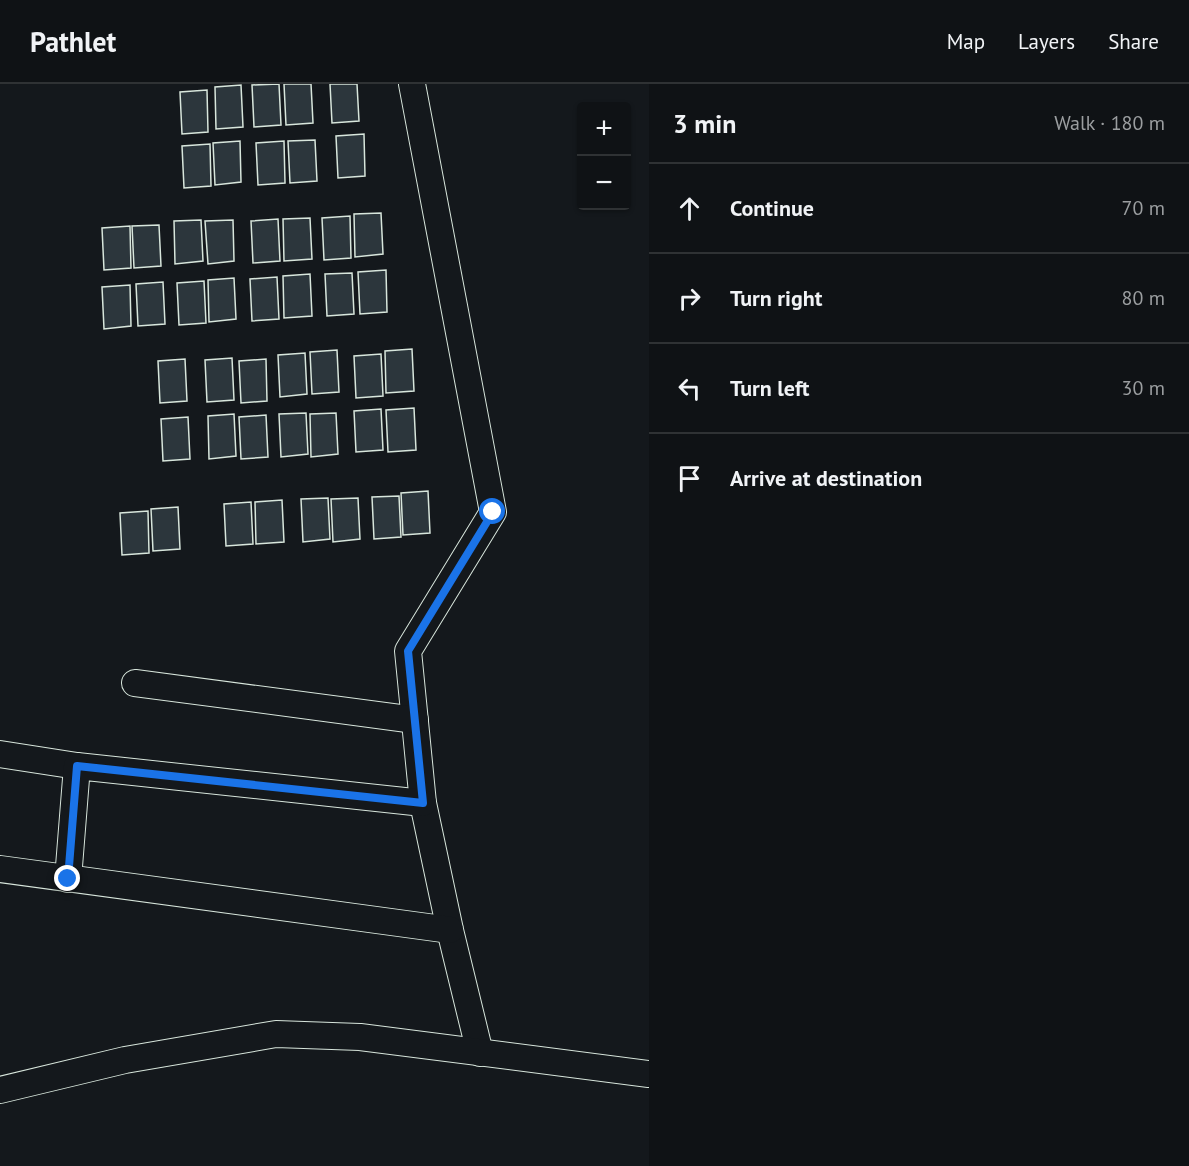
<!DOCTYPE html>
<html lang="en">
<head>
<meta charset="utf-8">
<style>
	body { margin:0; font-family:"PT Sans",sans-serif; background:#181b1e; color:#f1f3f6 }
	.controls { position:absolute; right:18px; top:18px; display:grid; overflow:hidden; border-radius:6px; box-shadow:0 2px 4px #0004 }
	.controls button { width:54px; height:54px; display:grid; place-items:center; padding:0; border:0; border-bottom:2px solid #2f3234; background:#0f1215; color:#f1f3f6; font:30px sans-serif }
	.stop { position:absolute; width:18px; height:18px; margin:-14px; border:4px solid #1a73e8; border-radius:50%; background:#fff }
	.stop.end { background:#1a73e8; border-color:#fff; box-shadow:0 2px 6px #0008 }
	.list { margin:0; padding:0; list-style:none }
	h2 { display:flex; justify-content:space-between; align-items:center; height:78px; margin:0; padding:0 24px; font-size:26px }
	h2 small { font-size:20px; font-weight:400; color:#9b9ea0 }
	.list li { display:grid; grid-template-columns:39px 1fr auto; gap:18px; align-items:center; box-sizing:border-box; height:90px; padding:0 24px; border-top:2px solid #2f3234 }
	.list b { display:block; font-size:22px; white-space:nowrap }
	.list em { font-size:20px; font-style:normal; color:#9b9ea0 }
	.icon { flex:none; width:33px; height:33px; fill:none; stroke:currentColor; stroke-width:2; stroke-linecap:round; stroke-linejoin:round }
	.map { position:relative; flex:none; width:649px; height:1082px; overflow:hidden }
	header { display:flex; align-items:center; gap:36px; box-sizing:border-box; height:84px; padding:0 30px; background:#0f1215; border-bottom:2px solid #2f3234 }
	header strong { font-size:28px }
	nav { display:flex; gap:33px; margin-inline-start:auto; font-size:21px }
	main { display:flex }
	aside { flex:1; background:#0f1215 }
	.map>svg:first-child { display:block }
	.building { fill:#2c363c; stroke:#d8e6dc; stroke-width:1.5 }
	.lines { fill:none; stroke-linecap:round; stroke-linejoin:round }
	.street-casing { stroke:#d8e6dc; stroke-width:28 }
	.street { stroke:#14181c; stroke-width:26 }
	.route { stroke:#1a73e8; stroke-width:8 }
</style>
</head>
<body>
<header>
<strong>Pathlet</strong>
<nav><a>Map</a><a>Layers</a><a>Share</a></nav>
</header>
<main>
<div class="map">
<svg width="649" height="1082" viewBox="0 0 649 1082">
	<rect width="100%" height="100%" fill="#14181c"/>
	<g class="building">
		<polygon points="279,0 281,41 254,43 252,1"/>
		<polygon points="284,0 311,0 313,39 286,41"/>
		<polygon points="330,0 357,0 359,37 332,39"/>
		<polygon points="241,1 243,43 216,45 215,3"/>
		<polygon points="207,6 208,48 182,50 180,8"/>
		<polygon points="364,50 365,92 338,94 336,52"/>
		<polygon points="315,56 317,97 290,99 288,57"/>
		<polygon points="240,57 241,98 215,101 213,59"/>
		<polygon points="284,57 285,99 258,101 256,59"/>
		<polygon points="210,60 211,102 184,104 182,62"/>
		<polygon points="381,129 383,170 355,173 354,130"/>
		<polygon points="350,132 351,174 324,176 322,134"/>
		<polygon points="310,134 312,175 284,177 283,135"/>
		<polygon points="278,135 280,177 253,179 251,137"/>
		<polygon points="201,136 203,177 175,180 174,137"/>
		<polygon points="233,136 234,177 208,180 205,137"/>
		<polygon points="159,141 161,182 134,184 132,142"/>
		<polygon points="130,142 131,184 104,186 102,144"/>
		<polygon points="386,186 387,228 360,230 358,188"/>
		<polygon points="352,189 354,230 327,232 325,190"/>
		<polygon points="310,190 312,232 284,234 283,192"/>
		<polygon points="277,193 279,235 252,237 250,195"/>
		<polygon points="234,194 236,235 209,238 208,196"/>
		<polygon points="204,197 206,239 179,241 177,199"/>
		<polygon points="163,198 165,240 138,242 136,200"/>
		<polygon points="130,201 131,242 104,245 102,203"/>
		<polygon points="412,265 414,307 386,309 385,267"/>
		<polygon points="337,266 339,308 312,310 310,268"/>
		<polygon points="305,269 307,310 280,313 278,271"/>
		<polygon points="381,270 383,312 356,314 354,272"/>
		<polygon points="232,274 234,316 207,318 205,276"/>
		<polygon points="185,275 187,317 160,319 158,277"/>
		<polygon points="266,275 267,317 241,319 239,277"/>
		<polygon points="414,324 416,366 388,368 386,326"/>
		<polygon points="381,325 383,366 356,368 354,327"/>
		<polygon points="306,329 308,370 281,373 279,330"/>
		<polygon points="336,329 338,370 311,373 310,330"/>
		<polygon points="234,330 236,372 209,375 208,332"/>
		<polygon points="266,331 268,373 241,375 239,333"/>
		<polygon points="188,333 190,375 163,377 161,335"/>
		<polygon points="428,407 430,449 403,451 401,409"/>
		<polygon points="399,412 401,453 374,455 372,413"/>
		<polygon points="328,414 330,455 303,458 301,415"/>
		<polygon points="358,414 360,455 333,458 331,415"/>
		<polygon points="282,416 284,458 256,460 255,418"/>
		<polygon points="251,418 253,460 226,462 224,420"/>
		<polygon points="178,423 180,465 153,467 151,425"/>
		<polygon points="148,427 149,469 122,471 120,429"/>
	</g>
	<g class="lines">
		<g class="street-casing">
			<g id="street">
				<polyline points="412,0 493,428 408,567 423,719 450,846 480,969"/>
				<polyline points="135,599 415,636"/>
				<polyline points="0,670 77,682"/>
				<polyline points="0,785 450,846"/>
				<polyline points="68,795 77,682 423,719"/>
				<polyline points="0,1006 125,976 276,950 360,953 649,990"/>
			</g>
		</g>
		<use href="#street" class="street"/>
	</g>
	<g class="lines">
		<polyline class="route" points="68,795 77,682 423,719 408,567 493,428"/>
	</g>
</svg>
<div class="controls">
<button>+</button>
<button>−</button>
</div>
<div class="stop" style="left:493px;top:428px"></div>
<div class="stop end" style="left:68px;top:795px"></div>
</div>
<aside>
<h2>3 min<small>Walk · 180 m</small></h2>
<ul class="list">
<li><svg class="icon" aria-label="ahead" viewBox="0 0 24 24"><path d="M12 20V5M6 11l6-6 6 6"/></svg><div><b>Continue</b></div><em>70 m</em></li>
<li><svg class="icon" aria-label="right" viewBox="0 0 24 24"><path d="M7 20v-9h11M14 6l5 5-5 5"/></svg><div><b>Turn right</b></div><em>80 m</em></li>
<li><svg class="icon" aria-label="left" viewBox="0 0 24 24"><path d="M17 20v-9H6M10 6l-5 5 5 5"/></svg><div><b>Turn left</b></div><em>30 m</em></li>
<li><svg class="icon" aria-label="arrive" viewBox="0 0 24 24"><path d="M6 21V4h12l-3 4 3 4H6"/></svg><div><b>Arrive at destination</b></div></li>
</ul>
</aside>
</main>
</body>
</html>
